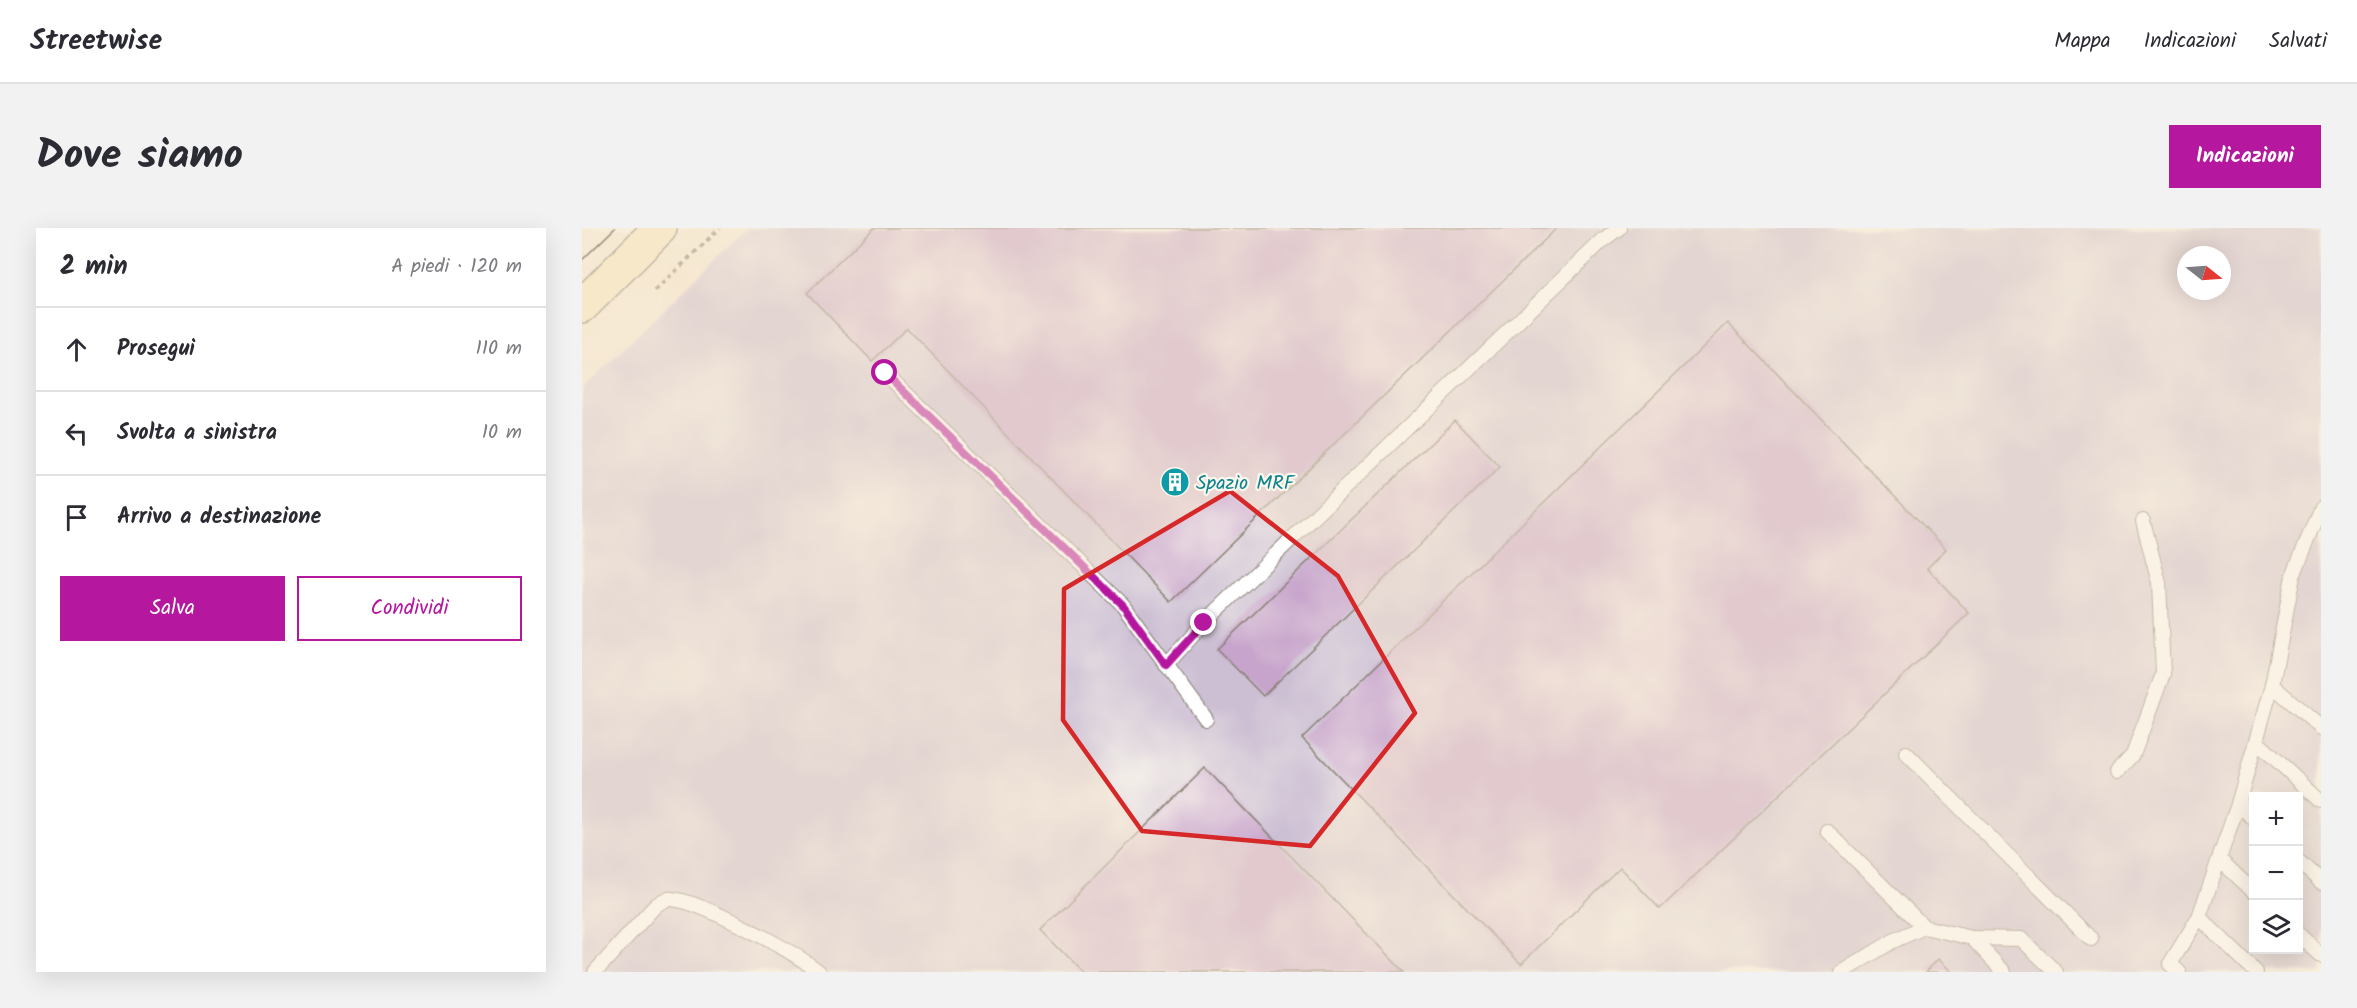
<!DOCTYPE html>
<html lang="it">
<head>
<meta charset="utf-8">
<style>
	body { margin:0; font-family:Kalam,sans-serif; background:#f2f2f3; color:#2b2b33 }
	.controls { position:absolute; right:18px; bottom:18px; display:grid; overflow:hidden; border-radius:0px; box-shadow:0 6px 24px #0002 }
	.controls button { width:54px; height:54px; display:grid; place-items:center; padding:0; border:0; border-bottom:2px solid #e1e1e2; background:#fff; color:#2b2b33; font:30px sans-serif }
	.compass { position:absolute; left:1595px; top:18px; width:54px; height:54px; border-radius:50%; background:#fff; box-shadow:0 6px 24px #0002; rotate:107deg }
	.stop { position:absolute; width:18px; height:18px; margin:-14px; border:4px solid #b5179e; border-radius:50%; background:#fff }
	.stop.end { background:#b5179e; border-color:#fff; box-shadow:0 2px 6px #0008 }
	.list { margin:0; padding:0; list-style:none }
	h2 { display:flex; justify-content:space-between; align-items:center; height:78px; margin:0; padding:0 24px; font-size:26px }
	h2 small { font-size:20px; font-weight:400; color:#7c7c81 }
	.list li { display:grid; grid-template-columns:39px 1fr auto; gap:18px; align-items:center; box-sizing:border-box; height:84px; padding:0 24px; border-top:2px solid #e1e1e2 }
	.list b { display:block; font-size:22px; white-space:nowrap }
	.list em { font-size:20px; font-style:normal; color:#7c7c81 }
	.actions { display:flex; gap:12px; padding:18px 24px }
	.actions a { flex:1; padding:14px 0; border:2px solid #b5179e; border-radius:0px; text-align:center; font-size:21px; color:#b5179e }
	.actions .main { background:#b5179e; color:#fff }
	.icon { flex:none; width:33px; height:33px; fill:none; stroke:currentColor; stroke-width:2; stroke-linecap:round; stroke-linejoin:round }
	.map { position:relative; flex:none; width:1739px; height:744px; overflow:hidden; border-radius:0px }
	header { display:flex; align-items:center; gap:36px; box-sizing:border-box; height:84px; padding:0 30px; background:#fff; border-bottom:2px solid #e1e1e2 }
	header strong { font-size:28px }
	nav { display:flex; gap:33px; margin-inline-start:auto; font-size:21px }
	.intro { display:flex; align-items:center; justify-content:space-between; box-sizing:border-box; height:144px; padding:0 36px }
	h1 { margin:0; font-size:42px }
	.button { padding:15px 27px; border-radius:0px; background:#b5179e; color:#fff; font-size:21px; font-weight:700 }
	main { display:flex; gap:36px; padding:0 36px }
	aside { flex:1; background:#fff; border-radius:0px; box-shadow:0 6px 24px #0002 }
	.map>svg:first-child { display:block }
	.industrial { fill:#ccbfd4; fill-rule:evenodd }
	.building { fill:#c7a4cc }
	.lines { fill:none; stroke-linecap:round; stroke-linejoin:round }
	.lane-casing { stroke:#898276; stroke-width:16 }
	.secondary-casing { stroke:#898276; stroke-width:36 }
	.path { stroke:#898276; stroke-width:4; stroke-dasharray:4.5 4.5; stroke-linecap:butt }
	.lane { stroke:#fff; stroke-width:14 }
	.secondary { stroke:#f8e8c3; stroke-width:33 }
	.tram { stroke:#1c1c1c; stroke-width:1.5 }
	.route { stroke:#b5179e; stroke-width:8 }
	.marked { fill:none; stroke:#d62828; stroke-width:4.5; stroke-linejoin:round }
	.labels { text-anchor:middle; stroke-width:4.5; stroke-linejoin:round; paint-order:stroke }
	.culture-label { font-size:20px; fill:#0d838f; stroke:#fbf7ec; text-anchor:start }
</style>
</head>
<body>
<header>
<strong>Streetwise</strong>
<nav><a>Mappa</a><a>Indicazioni</a><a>Salvati</a></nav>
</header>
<div class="intro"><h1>Dove siamo</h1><a class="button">Indicazioni</a></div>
<main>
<aside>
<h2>2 min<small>A piedi · 120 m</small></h2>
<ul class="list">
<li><svg class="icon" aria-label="ahead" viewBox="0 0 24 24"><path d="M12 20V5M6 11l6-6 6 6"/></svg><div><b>Prosegui</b></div><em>110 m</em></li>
<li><svg class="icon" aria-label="left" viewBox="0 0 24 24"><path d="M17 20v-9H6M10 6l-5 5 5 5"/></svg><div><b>Svolta a sinistra</b></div><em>10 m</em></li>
<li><svg class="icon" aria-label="arrive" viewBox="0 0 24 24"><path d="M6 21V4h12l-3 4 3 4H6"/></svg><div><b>Arrivo a destinazione</b></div></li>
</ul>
<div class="actions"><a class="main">Salva</a><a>Condividi</a></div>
</aside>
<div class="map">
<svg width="1739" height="744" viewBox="0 0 1739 744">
	<rect width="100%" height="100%" fill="#fbf7ec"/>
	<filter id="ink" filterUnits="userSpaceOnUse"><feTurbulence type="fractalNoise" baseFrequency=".0167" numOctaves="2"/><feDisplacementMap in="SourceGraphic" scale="12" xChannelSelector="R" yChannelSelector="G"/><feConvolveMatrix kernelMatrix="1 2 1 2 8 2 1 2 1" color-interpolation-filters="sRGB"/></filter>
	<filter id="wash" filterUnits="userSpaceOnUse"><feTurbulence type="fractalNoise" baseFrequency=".008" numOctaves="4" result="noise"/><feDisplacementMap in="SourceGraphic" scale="24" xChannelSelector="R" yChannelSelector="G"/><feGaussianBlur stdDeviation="1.35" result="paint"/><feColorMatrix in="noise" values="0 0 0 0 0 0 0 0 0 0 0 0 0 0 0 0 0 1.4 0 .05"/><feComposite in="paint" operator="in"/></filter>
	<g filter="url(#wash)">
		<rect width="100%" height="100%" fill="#f6e7d0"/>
		<path class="industrial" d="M165,0H1739V744H0V161ZM1604,27H1640V63H1604ZM1672,568H1716V722H1672Z"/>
		<g id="blocks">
			<g class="building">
				<polygon points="292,0 975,0 589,374 325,100 290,133 225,65"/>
				<polygon points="1146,95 1364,321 1345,340 1387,385 1078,681 1038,639 939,736 720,510"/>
				<polygon points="873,192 918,239 681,468 635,421"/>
				<polygon points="623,540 822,744 499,744 458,702"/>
				<polygon points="1356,731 1370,744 1344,744"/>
			</g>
		</g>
	</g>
	<g filter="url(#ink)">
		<use href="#blocks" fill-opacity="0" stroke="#898276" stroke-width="1.5"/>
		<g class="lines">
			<g class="lane-casing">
				<g id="lane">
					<polyline points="303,145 541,377 624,491"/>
					<polyline points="584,437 622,395 1021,12 1037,0"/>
					<polyline points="1690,457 1739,500"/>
					<polyline points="1674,513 1739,573"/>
					<polyline points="1324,525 1509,711"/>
					<polyline points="1535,544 1551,527 1581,446 1577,355 1561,293"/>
					<polyline points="1656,576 1672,591"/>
					<polyline points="1245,603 1342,699 1390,710 1422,744"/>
					<polyline points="1637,631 1672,664"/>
					<polyline points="1716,633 1739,654"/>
					<polyline points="1617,689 1674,744"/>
					<polyline points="1716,706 1739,727"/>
					<polyline points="1390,710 1439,711 1474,744"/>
					<path d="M13,744L73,678C79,674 83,670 90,671C121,674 213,724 237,744"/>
					<polyline points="1260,744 1311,713 1342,699"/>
					<polyline points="1597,744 1588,736 1617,689 1656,576 1690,457 1711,348 1739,279"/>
				</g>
			</g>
			<g class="secondary-casing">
				<polyline id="secondary" points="0,78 78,0"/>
			</g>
			<polyline class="path" points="73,63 138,0"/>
			<use href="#lane" class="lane"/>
			<use href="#secondary" class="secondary"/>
			<polyline class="tram" points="0,32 33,0"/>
		</g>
	</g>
	<g class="lines" filter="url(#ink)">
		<polyline class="route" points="303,145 541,377 584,437 622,395"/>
	</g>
	<path d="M0 0H1739V744H0ZM648,263L756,348L833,485L728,618L560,603L481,492L482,361Z" fill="#f6e7d0" fill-opacity=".55" fill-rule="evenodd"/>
	<path class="marked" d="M648,263L756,348L833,485L728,618L560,603L481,492L482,361Z"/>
	<defs>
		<g id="building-disc" transform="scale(1.5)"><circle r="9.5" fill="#0f9aa8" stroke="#fbf7ec"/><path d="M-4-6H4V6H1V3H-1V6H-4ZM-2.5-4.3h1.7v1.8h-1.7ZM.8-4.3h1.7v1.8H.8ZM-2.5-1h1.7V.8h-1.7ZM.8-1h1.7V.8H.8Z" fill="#fff"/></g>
	</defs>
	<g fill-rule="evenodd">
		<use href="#building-disc" x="593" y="254"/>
	</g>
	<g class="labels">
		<g class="culture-label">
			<text x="614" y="261">Spazio MRF</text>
		</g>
	</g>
</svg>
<div class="controls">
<button>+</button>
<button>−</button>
<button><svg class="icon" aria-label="layers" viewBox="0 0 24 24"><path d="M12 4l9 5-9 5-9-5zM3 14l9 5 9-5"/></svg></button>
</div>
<svg class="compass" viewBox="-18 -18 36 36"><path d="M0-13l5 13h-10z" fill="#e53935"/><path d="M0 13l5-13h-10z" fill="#7c7c81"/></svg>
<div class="stop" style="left:303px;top:145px"></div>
<div class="stop end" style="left:622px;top:395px"></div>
</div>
</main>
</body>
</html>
